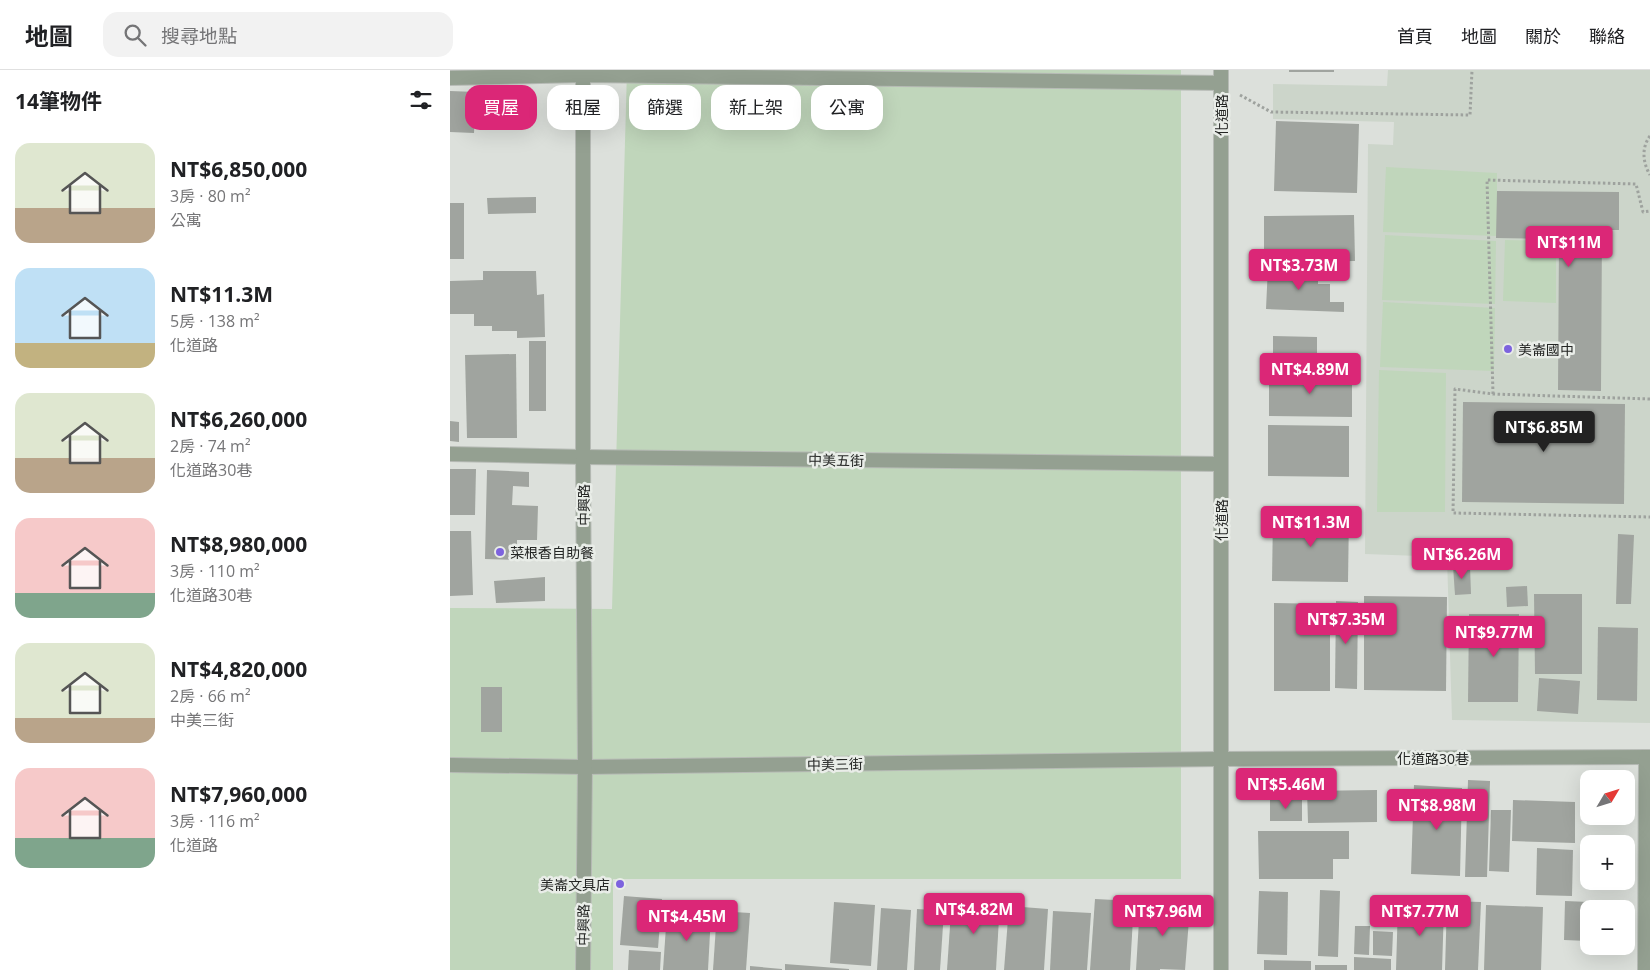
<!DOCTYPE html>
<html lang="zh-TW">
<head>
<meta charset="utf-8">
<style>
	:root { --surface:#fff; --page:#f2f2f2; --text:#202124; --muted:#757577; --line:#e0e0e0; --accent:#db2777 }
	body { margin:0; font-family:"Open Sans","Noto Sans TC",sans-serif; background:var(--page); color:var(--text); height:100vh; display:flex; flex-direction:column; font-size:19px; white-space:nowrap }
	* { box-sizing:border-box; margin:0 }
	p { font-size:16px; color:var(--muted) }
	.icon { flex:none; width:28px; height:28px; fill:none; stroke:currentColor; stroke-width:2; stroke-linecap:round; stroke-linejoin:round }
	.map { position:relative; flex:1; overflow:hidden }
	.details { display:flex; flex-direction:column; background:var(--surface); width:450px }
	.details>* { flex:none }
	.top-card { position:absolute; left:15px; top:15px; width:475px; height:45px; display:flex; gap:10px }
	.needle { width:32px; rotate:52deg }
	.fabs { position:absolute; left:1130px; top:700px; display:grid; gap:10px }
	.fabs a { display:grid; place-items:center; width:55px; height:55px; border-radius:10px; background:var(--surface); box-shadow:0 5px 20px #0002; font-size:25px }
	.price { position:absolute; translate:-50% -42px; padding:0 11px; border-radius:5px; background:var(--accent); color:#fff; font-size:16px; line-height:32px; filter:drop-shadow(0 1px 2px #0008) }
	.price::after { content:''; position:absolute; left:50%; top:30px; width:15px; height:11px; margin-left:-8px; background:inherit; clip-path:polygon(0 0,100% 0,50% 100%) }
	.price.selected { background:#222; color:#fff }
	ul { padding:0; list-style:none }
	li { display:flex; align-items:center; gap:15px; height:125px; padding:0 15px }
	li span { display:grid; place-items:center; flex:none; width:140px; height:100px; border-radius:15px; color:#555 }
	li>.icon { margin-inline-start:auto }
	span .icon { width:60px; height:60px; fill:#fffc; stroke-width:1 }
	li b { font-size:21px }
	h2 { display:flex; justify-content:space-between; align-items:center; height:60px; padding:0 15px; font-size:21px }
	.chip { padding:0 18px; border-radius:15px; background:var(--surface); box-shadow:0 5px 20px #0002; font-size:18px; line-height:45px }
	.chip.selected { background:var(--accent); color:#fff }
	header { display:flex; align-items:center; gap:30px; box-sizing:border-box; height:70px; padding:0 25px; background:var(--surface); border-bottom:1px solid var(--line) }
	header strong { font-size:24px }
	nav { display:flex; gap:28px; margin-inline-start:auto; font-size:18px }
	.search { width:350px; height:45px; background:var(--page); display:flex; align-items:center; gap:12px; box-sizing:border-box; padding:0 18px; border-radius:15px; color:var(--muted); font-size:19px }
	main { display:flex; flex:1; min-height:0 }
	.map>svg:first-child { display:block }
</style>
</head>
<body>
<header>
<strong>地圖</strong>
<div class="search"><svg class="icon" aria-label="search" viewBox="0 0 24 24"><circle cx="10" cy="10" r="6"/><path d="M15 15l6 6"/></svg>搜尋地點</div>
<nav><a>首頁</a><a>地圖</a><a>關於</a><a>聯絡</a></nav>
</header>
<main>
<section class="details">
<h2>14筆物件<svg class="icon" aria-label="filters" viewBox="0 0 24 24"><path d="M4 7h16M4 17h16"/><circle cx="9" cy="7" r="2"/><circle cx="15" cy="17" r="2"/></svg></h2>
<ul>
<li><span style="background:linear-gradient(#dfe7d0 65%,#b9a48a 0)"><svg class="icon" aria-label="home" viewBox="0 0 24 24"><path d="M3 11l9-7 9 7M6 9v11h12V9"/></svg></span><div><b>NT$6,850,000</b><p>3房 · 80 m²</p><p>公寓</p></div></li>
<li><span style="background:linear-gradient(#bfe0f5 75%,#c2b280 0)"><svg class="icon" aria-label="home" viewBox="0 0 24 24"><path d="M3 11l9-7 9 7M6 9v11h12V9"/></svg></span><div><b>NT$11.3M</b><p>5房 · 138 m²</p><p>化道路</p></div></li>
<li><span style="background:linear-gradient(#dfe7d0 65%,#b9a48a 0)"><svg class="icon" aria-label="home" viewBox="0 0 24 24"><path d="M3 11l9-7 9 7M6 9v11h12V9"/></svg></span><div><b>NT$6,260,000</b><p>2房 · 74 m²</p><p>化道路30巷</p></div></li>
<li><span style="background:linear-gradient(#f6c9c9 75%,#7fa58c 0)"><svg class="icon" aria-label="home" viewBox="0 0 24 24"><path d="M3 11l9-7 9 7M6 9v11h12V9"/></svg></span><div><b>NT$8,980,000</b><p>3房 · 110 m²</p><p>化道路30巷</p></div></li>
<li><span style="background:linear-gradient(#dfe7d0 75%,#b9a48a 0)"><svg class="icon" aria-label="home" viewBox="0 0 24 24"><path d="M3 11l9-7 9 7M6 9v11h12V9"/></svg></span><div><b>NT$4,820,000</b><p>2房 · 66 m²</p><p>中美三街</p></div></li>
<li><span style="background:linear-gradient(#f6c9c9 70%,#7fa58c 0)"><svg class="icon" aria-label="home" viewBox="0 0 24 24"><path d="M3 11l9-7 9 7M6 9v11h12V9"/></svg></span><div><b>NT$7,960,000</b><p>3房 · 116 m²</p><p>化道路</p></div></li>
</ul>
</section>
<div class="map">
<svg width="1200" height="900" viewBox="0 0 1200 900">
	<rect width="100%" height="100%" fill="#dce0db"/>
	<path fill="#ccd5ca" d="M938,0H1200V653L1002,650L997,487L915,484L918,74L943,75L944,52L823,49V14L937,16Z"/>
	<g fill="#c0d6bb">
		<path d="M177,0H731V809H163V900H0V538L162,539Z"/>
		<path d="M936,97L1047,103V166L933,162Z"/>
		<path d="M935,165L1046,171L1045,234L932,230Z"/>
		<path d="M1055,170L1106,171V233L1053,231Z"/>
		<path d="M933,232L1045,238L1044,301L930,297Z"/>
		<path d="M929,300L996,303L995,442H927Z"/>
	</g>
	<g fill="#a0a49f">
		<rect x="839" y="0" width="45" height="2"/>
		<path d="M0,21L26,22L24,63L0,62Z"/>
		<path d="M44,31L80,32V50L44,48Z"/>
		<path d="M826,51L909,54L907,123L824,121Z"/>
		<path d="M1047,121L1169,122V160H1152L1151,321L1108,320L1109,169L1046,168Z"/>
		<path d="M86,127V143L38,144L37,128Z"/>
		<rect x="0" y="133" width="14" height="56"/>
		<path d="M904,145L905,191L814,192V146Z"/>
		<path d="M818,196L868,198V214H880V232H894V242L816,239Z"/>
		<path d="M33,201H86L87,225L94,224L95,267L67,268V261H42V256H24V244H0V211L33,210Z"/>
		<path d="M823,266L867,267V291L823,290Z"/>
		<rect x="79" y="271" width="17" height="70"/>
		<path d="M66,284L67,368H17L15,285Z"/>
		<path d="M819,303L902,304V347L819,346Z"/>
		<path d="M1013,332L1175,334L1174,434L1012,432Z"/>
		<path d="M0,351L9,352V372L0,371Z"/>
		<path d="M818,355L899,356V407L818,406Z"/>
		<path d="M0,399H26L25,445H0Z"/>
		<path d="M37,400L79,402V417L63,416L62,435L88,436L87,470H67V490L35,489Z"/>
		<path d="M823,444H899L898,512L822,511Z"/>
		<path d="M0,461H21L23,525L0,526Z"/>
		<path d="M1168,464L1184,465L1181,534H1166Z"/>
		<path d="M1003,496H1020L1021,524L1005,525Z"/>
		<path d="M95,507V531L46,533L44,511Z"/>
		<path d="M1077,516L1078,536L1057,537L1056,517Z"/>
		<path d="M1084,524H1132V604H1085Z"/>
		<path d="M914,526L997,527L996,621L914,620Z"/>
		<path d="M886,531L908,532L907,619L885,618Z"/>
		<path d="M824,533L880,534V621H824Z"/>
		<path d="M1019,544H1069L1068,632H1018Z"/>
		<path d="M1148,557L1188,558L1187,631L1147,630Z"/>
		<path d="M1089,608L1130,611L1128,644L1087,641Z"/>
		<rect x="31" y="617" width="21" height="45"/>
		<path d="M1018,710L1040,711L1037,807H1015Z"/>
		<path d="M964,715L1012,718L1010,806L961,804Z"/>
		<path d="M927,720V752L858,753L857,721Z"/>
		<rect x="820" y="728" width="32" height="23"/>
		<path d="M1063,730L1125,732V773L1062,771Z"/>
		<path d="M1041,740H1061L1059,802L1039,801Z"/>
		<path d="M808,761H899V789H883V809H809Z"/>
		<path d="M1087,778L1123,780L1122,826L1086,825Z"/>
		<path d="M870,820L890,821L888,887L868,886Z"/>
		<path d="M809,821L838,822L837,885L807,884Z"/>
		<path d="M174,826L212,829L208,878L170,875Z"/>
		<path d="M502,827L550,831L546,900H497Z"/>
		<path d="M645,829L684,831L680,900H640Z"/>
		<path d="M997,831L1031,832L1028,900H995Z"/>
		<path d="M1115,831L1139,832L1138,871L1114,870Z"/>
		<path d="M384,832L425,835L421,896L380,893Z"/>
		<path d="M690,834L740,837L735,900L710,899V900H686Z"/>
		<path d="M948,834L994,836L992,900H946Z"/>
		<path d="M1036,835L1093,837L1091,900H1034Z"/>
		<path d="M559,836L598,839L594,900H554Z"/>
		<path d="M431,838L461,840L457,900H427Z"/>
		<path d="M467,839L494,841L490,900H464Z"/>
		<path d="M267,841L300,843L296,900H263Z"/>
		<path d="M603,841L641,843L637,900H600Z"/>
		<path d="M217,842L261,845L258,900H213Z"/>
		<path d="M905,856H920L919,885L904,884Z"/>
		<path d="M923,861L943,862L942,886L923,885Z"/>
		<path d="M179,880L211,882L210,900H178Z"/>
		<path d="M904,887L941,889V900H904Z"/>
		<path d="M814,890L861,891V900H814Z"/>
		<path d="M335,894L399,899V900H335Z"/>
		<rect x="865" y="895" width="32" height="5"/>
		<path d="M300,896L332,899V900H300Z"/>
	</g>
	<g fill="none" stroke-linecap="round" stroke-linejoin="round">
		<defs>
			<g id="minor">
				<path d="M0,8L133,5L771,13"/>
				<path d="M0,384L133,387L771,394"/>
				<path d="M0,695L135,697L770,689L1200,687"/>
				<path d="M133,900L135,697L133,387V0"/>
				<path d="M1195,900L1196,687"/>
			</g>
			<path id="tertiary" d="M771,0V900"/>
		</defs>
		<use href="#minor" stroke="#b7bbb6" stroke-width="16"/>
		<use href="#tertiary" stroke="#b7bbb6" stroke-width="16"/>
		<g stroke="#9ea29e" stroke-width="3" stroke-dasharray="2.5 2.5" stroke-linecap="butt">
			<path d="M790,25L821,42L1020,45L1022,0"/>
			<path d="M1200,66C1191,78 1193,93 1200,105"/>
			<path d="M1043,324L1037,110L1186,114L1193,142L1200,141"/>
			<path d="M1200,329L1043,324L1005,319L1003,443L1200,447"/>
		</g>
		<use href="#minor" stroke="#94a091" stroke-width="14"/>
		<use href="#tertiary" stroke="#94a091" stroke-width="14"/>
	</g>
	<g fill="#7d63de" stroke="#e9ede8" stroke-width="2">
		<circle cx="1058" cy="279" r="5"/>
		<circle cx="50" cy="482" r="5"/>
		<circle cx="170" cy="814" r="5"/>
	</g>
	<g text-anchor="middle" dominant-baseline="central" stroke-width="5" stroke-linejoin="round" paint-order="stroke">
		<g font-size="14" fill="#242624" stroke="#e9ede8">
			<text transform="translate(771 45) rotate(-90)">化道路</text>
			<text transform="translate(386 390) rotate(1)">中美五街</text>
			<text transform="translate(133 435) rotate(-90)">中興路</text>
			<text transform="translate(771 450) rotate(-90)">化道路</text>
			<text x="983" y="688">化道路30巷</text>
			<text transform="translate(385 694) rotate(-1)">中美三街</text>
			<text transform="translate(133 855) rotate(-89)">中興路</text>
		</g>
		<g font-size="14" fill="#242624" stroke="#e9ede8" text-anchor="start">
			<text x="1068" y="279">美崙國中</text>
			<text x="60" y="482">菜根香自助餐</text>
			<text x="160" y="814" text-anchor="end">美崙文具店</text>
		</g>
	</g>
</svg>
<div class="fabs">
<a><svg class="needle" viewBox="-14 -14 28 28"><path d="M0-13l5 13h-10z" fill="#e53935"/><path d="M0 13l5-13h-10z" fill="#757577"/></svg></a>
<a>+</a>
<a>−</a>
</div>
<b class="price" style="left:1119px;top:198px">NT$11M</b>
<b class="price" style="left:849px;top:221px">NT$3.73M</b>
<b class="price" style="left:860px;top:325px">NT$4.89M</b>
<b class="price selected" style="left:1094px;top:383px">NT$6.85M</b>
<b class="price" style="left:861px;top:478px">NT$11.3M</b>
<b class="price" style="left:1012px;top:510px">NT$6.26M</b>
<b class="price" style="left:896px;top:575px">NT$7.35M</b>
<b class="price" style="left:1044px;top:588px">NT$9.77M</b>
<b class="price" style="left:836px;top:740px">NT$5.46M</b>
<b class="price" style="left:987px;top:761px">NT$8.98M</b>
<b class="price" style="left:524px;top:865px">NT$4.82M</b>
<b class="price" style="left:713px;top:867px">NT$7.96M</b>
<b class="price" style="left:970px;top:867px">NT$7.77M</b>
<b class="price" style="left:237px;top:872px">NT$4.45M</b>
<div class="top-card">
<a class="chip selected">買屋</a>
<a class="chip">租屋</a>
<a class="chip">篩選</a>
<a class="chip">新上架</a>
<a class="chip">公寓</a>
</div>
</div>
</main>
</body>
</html>
